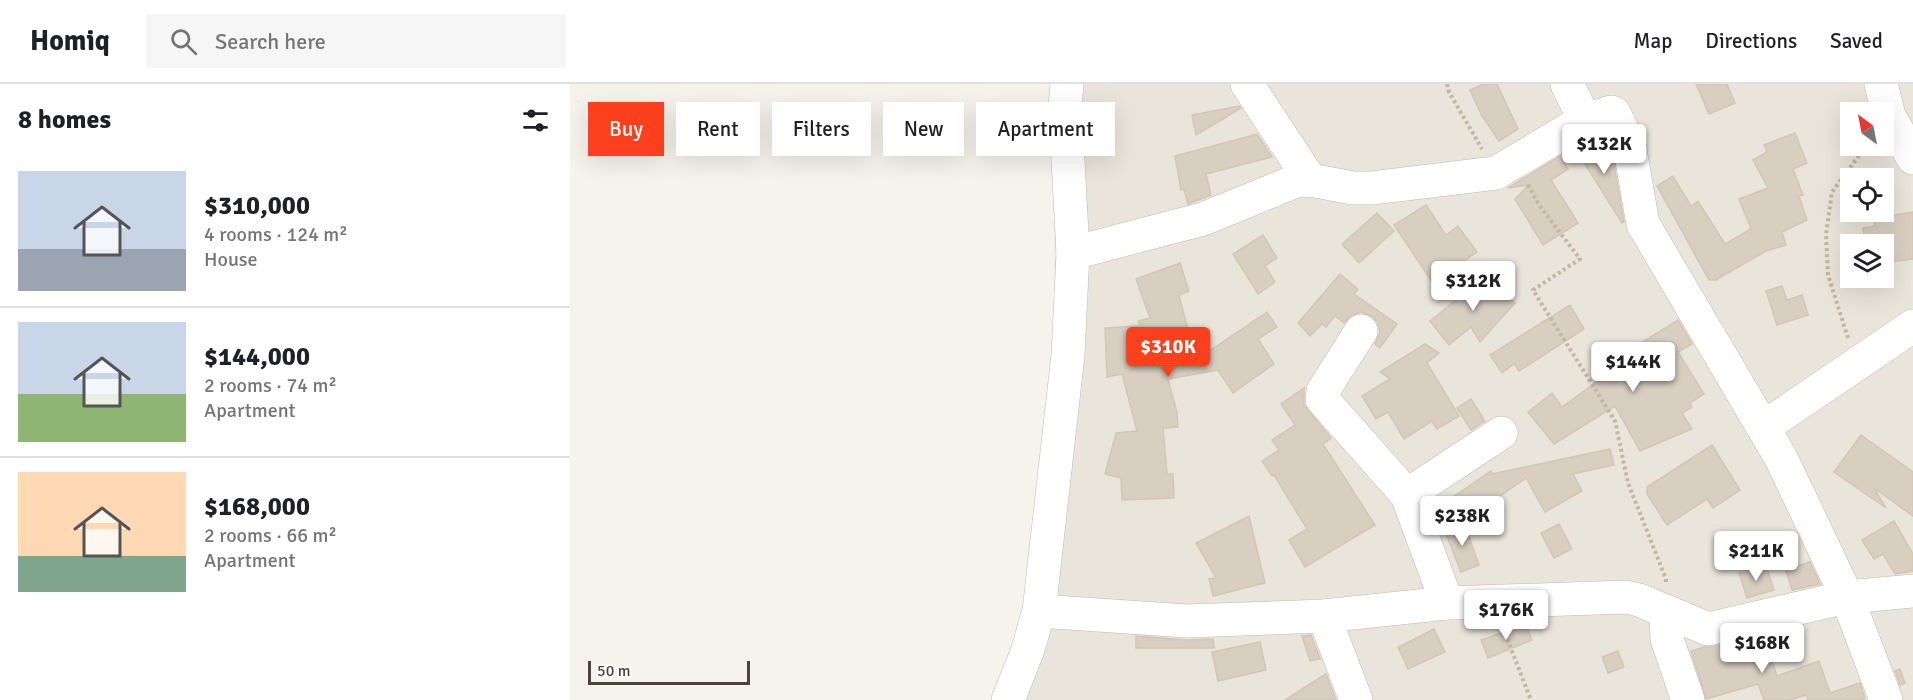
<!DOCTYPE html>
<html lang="en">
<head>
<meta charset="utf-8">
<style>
	:root { --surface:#fff; --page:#f6f6f6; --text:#202124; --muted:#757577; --line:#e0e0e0; --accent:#fc3f1d }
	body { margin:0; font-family:Signika,sans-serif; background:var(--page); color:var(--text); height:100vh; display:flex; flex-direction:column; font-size:22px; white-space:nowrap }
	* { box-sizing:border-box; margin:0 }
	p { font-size:20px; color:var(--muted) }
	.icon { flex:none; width:33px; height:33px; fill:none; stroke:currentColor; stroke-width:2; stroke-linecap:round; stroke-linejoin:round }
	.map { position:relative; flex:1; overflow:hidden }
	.details { display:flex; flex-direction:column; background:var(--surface); width:570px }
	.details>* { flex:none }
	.top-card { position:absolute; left:18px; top:18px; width:570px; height:54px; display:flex; gap:12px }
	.needle { width:39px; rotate:328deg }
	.tools { position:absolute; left:1270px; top:18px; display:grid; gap:12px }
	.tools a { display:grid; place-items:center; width:54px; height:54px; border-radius:0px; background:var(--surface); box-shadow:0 6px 24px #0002; font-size:30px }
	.scale { position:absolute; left:18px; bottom:15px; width:162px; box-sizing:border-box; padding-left:6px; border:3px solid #4b4439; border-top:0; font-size:16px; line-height:21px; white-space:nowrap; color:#4b4439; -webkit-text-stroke:4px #fff; paint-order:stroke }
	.price { position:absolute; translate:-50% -51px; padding:0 14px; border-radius:6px; background:#fff; color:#222; font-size:20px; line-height:39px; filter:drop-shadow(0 2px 3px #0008) }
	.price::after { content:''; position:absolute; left:50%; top:36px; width:18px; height:14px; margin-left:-9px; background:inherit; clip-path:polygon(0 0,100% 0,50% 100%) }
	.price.active { background:var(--accent); color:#fff }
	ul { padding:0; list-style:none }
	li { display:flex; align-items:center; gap:18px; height:150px; padding:0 18px }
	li+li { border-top:2px solid var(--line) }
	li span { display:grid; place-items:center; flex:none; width:168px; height:120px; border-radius:0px; color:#555 }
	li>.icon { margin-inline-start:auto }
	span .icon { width:72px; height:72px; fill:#fffc; stroke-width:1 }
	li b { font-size:26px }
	h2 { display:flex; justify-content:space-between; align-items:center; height:72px; padding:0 18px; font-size:26px }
	.pill { padding:0 21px; border-radius:0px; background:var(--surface); box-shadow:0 6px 24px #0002; font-size:21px; line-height:54px }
	.pill.active { background:var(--accent); color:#fff }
	header { display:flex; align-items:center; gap:36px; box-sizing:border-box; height:84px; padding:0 30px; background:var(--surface); border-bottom:2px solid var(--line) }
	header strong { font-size:28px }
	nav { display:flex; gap:33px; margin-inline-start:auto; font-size:21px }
	.search { width:420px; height:54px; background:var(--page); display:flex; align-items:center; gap:15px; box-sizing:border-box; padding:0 21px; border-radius:0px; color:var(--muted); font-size:22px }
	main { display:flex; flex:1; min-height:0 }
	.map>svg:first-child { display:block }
</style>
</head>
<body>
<header>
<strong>Homiq</strong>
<div class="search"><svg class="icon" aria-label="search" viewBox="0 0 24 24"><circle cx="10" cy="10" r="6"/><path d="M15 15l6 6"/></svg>Search here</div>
<nav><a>Map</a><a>Directions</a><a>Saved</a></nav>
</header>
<main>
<section class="details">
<h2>8 homes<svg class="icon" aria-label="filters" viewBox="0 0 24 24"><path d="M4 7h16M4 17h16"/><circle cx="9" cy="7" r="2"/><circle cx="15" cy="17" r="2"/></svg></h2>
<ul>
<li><span style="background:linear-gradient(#c9d6e8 65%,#9aa5b1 0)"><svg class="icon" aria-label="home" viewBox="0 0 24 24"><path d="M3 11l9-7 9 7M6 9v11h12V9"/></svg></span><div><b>$310,000</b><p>4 rooms · 124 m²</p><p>House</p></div></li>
<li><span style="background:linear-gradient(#c9d6e8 60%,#8fb573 0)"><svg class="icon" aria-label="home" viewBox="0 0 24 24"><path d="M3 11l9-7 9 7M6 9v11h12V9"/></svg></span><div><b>$144,000</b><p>2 rooms · 74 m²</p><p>Apartment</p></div></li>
<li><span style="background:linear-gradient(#ffd9b3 70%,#7fa58c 0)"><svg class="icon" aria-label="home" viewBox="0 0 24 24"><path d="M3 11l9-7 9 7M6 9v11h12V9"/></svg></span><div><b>$168,000</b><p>2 rooms · 66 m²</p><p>Apartment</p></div></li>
</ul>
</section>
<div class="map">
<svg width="1343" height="616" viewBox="0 0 1343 616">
	<rect width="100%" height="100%" fill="#f6f3ec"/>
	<path fill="#eae5da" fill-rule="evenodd" d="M484,0H1343V616H425L456,530L485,259ZM1281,28H1314V62H1281ZM1281,94H1314V128H1281ZM1281,160H1314V194H1281Z"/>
	<g fill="#d8cfc1" stroke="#d3c7b4" stroke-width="1.5">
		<path d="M913,0H927L948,45L929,57L912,32L900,6Z"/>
		<path d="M1126,0H1157L1165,19L1139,30Z"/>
		<path d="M669,22L671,24L626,51L622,31Z"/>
		<path d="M1225,49L1237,79L1223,85L1233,111L1229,112L1237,136L1212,148L1216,161L1196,167L1146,196H1139L1087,102L1103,92L1121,122L1128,117L1155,160L1181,145L1169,115L1198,104L1183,76L1197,68L1194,61Z"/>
		<path d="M687,50L702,73L636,90L641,111L618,120L614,105L611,106L605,72Z"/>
		<path d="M1032,58L1043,75L1054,138L1052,139L1010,72Z"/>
		<path d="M990,72L998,85L981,96L1008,139L973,161L945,115L959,101L938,104Z"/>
		<path d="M856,121L876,151L888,142L907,168L862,198L824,141Z"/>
		<path d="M1343,128V175L1314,179V160H1295L1293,144L1305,142L1303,134Z"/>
		<path d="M807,129L824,147L789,179L772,160Z"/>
		<path d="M693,151L707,174L695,182L705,198L688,210L663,170Z"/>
		<path d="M610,179L619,207L609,211L626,276L697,228L707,243L688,255L704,280L663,309L648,286L598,295L607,328L608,343L593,344L597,390H603L604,414L552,416L551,394L535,390L546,349L567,347L552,290L537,293L535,244L570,242L568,237L580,234L566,195Z"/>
		<path d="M770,190L788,205L784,210L827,240L810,264L805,260L810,248L808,239L801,232L792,228L782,231L774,239L765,232L756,243L752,240L740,252L728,239Z"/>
		<path d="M915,192L945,219L910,258L901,243L879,261L860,237Z"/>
		<path d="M1212,202L1217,216L1232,211L1238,231L1207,241L1196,207Z"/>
		<path d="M1000,221L1014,245L949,287L944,280L932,289L920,271Z"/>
		<path d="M1108,236L1122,260L1108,268L1134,310L1120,319L1122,323L1112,329L1122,345L1070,367L1045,322L984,360L958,328L982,309L992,323L1029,296L1024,288Z"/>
		<path d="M855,260L869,269L857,279L889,332L867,345L862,337L834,355L818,328L806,335L792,312L820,295L810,288Z"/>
		<path d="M734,304V321L761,354L753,360L805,441L735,483L719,456L737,445L704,391L702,392L692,377L709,366L702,356L725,341L711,320Z"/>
		<path d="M901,315L915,337L901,346L887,324Z"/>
		<path d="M1291,351L1343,388V432L1304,404L1316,424L1264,388Z"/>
		<path d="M1142,361L1170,406L1143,424L1137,415L1097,441L1077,410V403Z"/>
		<path d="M1040,365L1044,381L1003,390L1012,407L975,428L956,394L895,436L880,415L921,387L922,390Z"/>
		<path d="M679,432L695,499L643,512L639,495L646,494L626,459Z"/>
		<path d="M1324,437L1343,470V487L1325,490L1313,470L1304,475L1292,456Z"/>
		<path d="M894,439L909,481L891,488L876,450L878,449L877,445Z"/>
		<path d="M989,440L1002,465L984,474L971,449Z"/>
		<path d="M1240,478L1250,500L1222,506L1216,486Z"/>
		<path d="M1196,481L1204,506L1177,514L1169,489Z"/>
		<path d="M956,540L962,556L918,574L911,556Z"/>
		<path d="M864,545L875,568L838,585L828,563Z"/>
		<path d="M741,551L750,575L740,577L732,552Z"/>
		<path d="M1194,551L1207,592L1249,577L1260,609L1290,599L1295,614L1291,616H1238L1236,611L1221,616H1194L1188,600L1136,615L1121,567L1134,563H1142Z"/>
		<path d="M566,552L616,556L643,555L644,564H566Z"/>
		<path d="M690,558L696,586L648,597L642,568Z"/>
		<path d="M1048,567L1054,583L1038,589L1032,573Z"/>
		<path d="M1330,585L1335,599L1330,601L1325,587Z"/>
		<path d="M756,590L766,616H715L751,593Z"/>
	</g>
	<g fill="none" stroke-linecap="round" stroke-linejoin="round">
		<defs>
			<g id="minor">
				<path d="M677,0L740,96"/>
				<path d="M997,0L1015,36"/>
				<path d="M1311,0L1319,32L1343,74"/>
				<path d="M503,169L633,135L726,97L740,96L783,104H802L926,89L1015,36L1041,28L1044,29L1059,60L1073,140L1211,374L1277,513L1316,616"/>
				<path d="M791,247L753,307L752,315L837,411L877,519"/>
				<path d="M1194,343L1343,242"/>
				<path d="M837,411L931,349"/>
				<path d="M469,527L617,537L754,532L877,519L1056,513L1069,516L1138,545L1277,513L1343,507"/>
				<path d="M1096,528L1097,555L1118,616"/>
				<path d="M754,532L786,616"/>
				<path d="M438,616L457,568L469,527L498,271L503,169L495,21L497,0"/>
			</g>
		</defs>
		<use href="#minor" stroke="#c2bbae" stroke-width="34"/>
		<g stroke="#c4b79f" stroke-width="4" stroke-dasharray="3 3" stroke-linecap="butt">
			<path d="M877,0L879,8L912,65"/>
			<path d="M958,101L969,121L1010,175L963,206L1045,337L1058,399L1096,495V500"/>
			<path d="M1278,254L1258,191L1256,151L1262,108L1296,62"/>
			<path d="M933,544L961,616"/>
		</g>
		<use href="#minor" stroke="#fff" stroke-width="33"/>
	</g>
</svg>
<div class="tools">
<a><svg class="needle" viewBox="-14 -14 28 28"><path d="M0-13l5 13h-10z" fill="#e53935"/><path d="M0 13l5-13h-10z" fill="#757577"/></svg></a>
<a><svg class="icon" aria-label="locate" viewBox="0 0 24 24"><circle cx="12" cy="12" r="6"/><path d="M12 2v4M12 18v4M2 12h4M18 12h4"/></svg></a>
<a><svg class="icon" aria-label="layers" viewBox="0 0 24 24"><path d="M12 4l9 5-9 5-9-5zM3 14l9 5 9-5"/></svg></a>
</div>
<div class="scale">50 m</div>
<b class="price" style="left:1034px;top:91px">$132K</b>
<b class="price" style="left:903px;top:228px">$312K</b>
<b class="price active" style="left:598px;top:294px">$310K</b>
<b class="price" style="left:1063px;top:309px">$144K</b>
<b class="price" style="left:892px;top:463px">$238K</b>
<b class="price" style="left:1186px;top:498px">$211K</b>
<b class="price" style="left:936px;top:557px">$176K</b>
<b class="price" style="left:1192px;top:590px">$168K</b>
<div class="top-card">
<a class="pill active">Buy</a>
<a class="pill">Rent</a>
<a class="pill">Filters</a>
<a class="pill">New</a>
<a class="pill">Apartment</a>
</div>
</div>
</main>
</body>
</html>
